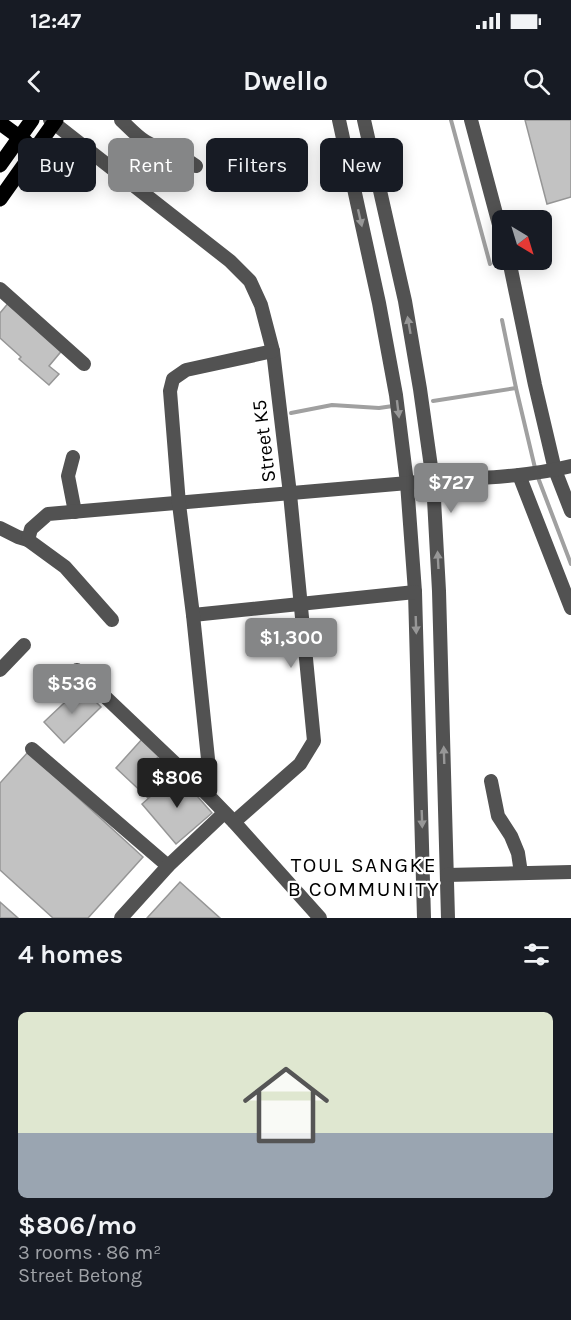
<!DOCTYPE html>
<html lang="en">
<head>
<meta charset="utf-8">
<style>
	:root { --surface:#171b24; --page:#242831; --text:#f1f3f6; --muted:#9ea1a6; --line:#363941; --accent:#858687 }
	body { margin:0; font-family:Karla,sans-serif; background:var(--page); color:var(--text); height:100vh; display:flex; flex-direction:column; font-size:22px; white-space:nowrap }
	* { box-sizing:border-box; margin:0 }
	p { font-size:20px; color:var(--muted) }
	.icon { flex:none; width:33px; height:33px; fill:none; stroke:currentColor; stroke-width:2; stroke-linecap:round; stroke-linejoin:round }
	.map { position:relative; height:798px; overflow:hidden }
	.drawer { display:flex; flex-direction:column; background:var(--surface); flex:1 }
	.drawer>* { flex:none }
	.banner { position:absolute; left:18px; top:18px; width:536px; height:54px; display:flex; gap:12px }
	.needle { width:39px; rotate:142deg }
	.buttons { position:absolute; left:492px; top:90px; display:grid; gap:12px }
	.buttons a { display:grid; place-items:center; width:60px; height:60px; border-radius:9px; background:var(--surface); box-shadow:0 3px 15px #0003; font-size:30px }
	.price { position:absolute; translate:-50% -51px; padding:0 14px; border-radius:6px; background:var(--accent); color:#fff; font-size:20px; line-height:39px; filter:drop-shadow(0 2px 3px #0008) }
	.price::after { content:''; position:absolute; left:50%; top:36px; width:18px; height:14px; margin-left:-9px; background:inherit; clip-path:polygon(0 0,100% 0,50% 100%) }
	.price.on { background:#222; color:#fff }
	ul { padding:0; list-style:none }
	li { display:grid; align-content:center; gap:12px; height:318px; padding:0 18px }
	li+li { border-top:2px solid var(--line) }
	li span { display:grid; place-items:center; height:186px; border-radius:9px; color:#555 }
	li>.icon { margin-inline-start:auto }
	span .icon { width:108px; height:108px; fill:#fffc; stroke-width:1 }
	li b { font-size:26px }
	h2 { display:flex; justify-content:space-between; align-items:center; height:72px; padding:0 18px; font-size:26px }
	.chip { padding:0 21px; border-radius:9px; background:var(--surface); box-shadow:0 3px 15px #0003; font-size:21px; line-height:54px }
	.chip.on { background:var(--accent); color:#fff }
	.status { display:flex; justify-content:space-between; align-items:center; height:42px; padding:0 30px; background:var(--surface); direction:ltr }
	.status svg { height:16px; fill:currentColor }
	header { display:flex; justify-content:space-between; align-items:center; height:78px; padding:0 18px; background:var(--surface); font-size:27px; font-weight:700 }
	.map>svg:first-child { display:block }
</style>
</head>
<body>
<div class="status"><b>12:47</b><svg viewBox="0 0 49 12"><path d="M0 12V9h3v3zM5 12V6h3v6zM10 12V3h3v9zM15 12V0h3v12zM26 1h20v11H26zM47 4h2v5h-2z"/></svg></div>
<header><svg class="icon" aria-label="back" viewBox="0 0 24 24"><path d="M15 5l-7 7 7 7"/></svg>Dwello<svg class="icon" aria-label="search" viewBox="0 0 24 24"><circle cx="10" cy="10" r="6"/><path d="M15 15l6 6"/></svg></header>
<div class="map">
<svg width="571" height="798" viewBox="0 0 571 798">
	<rect width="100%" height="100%" fill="#fff"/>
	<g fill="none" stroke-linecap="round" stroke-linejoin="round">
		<g stroke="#a0a0a0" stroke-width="4">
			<path d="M451,0L490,144"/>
			<path d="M502,200L516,268L535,348"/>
			<path d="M433,281L516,268"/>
			<path d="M291,293L332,285L379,288L393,286"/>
			<path d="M537,355L571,444"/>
		</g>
	</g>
	<g fill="#c2c2c2" stroke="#969696" stroke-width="1.5">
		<path d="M525,0H571V77L547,84Z"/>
		<path d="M10,181L64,228L49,246L59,254L49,265L19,239L21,237L0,218V193Z"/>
		<path d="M81,567L101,587L64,623L44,602Z"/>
		<path d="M143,618L161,635L157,638L172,652L148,678L116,648Z"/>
		<path d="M28,632L143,737L88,798H53L0,750V663Z"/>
		<path d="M177,653L212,693L176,724L142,684Z"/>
		<path d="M180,762L220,798H147Z"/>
		<path d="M0,782L18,798H0Z"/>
	</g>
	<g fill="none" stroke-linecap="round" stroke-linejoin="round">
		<g stroke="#525252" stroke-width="14">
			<path d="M50,0L230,141L250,161L261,185L273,231L290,374L314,621L300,644L234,702"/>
			<path d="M121,0C135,13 147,29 168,27L196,46"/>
			<path d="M339,0L379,183L396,275L407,363L415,472L424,798"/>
			<path d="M364,0L405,181L420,269L433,361L439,471L448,798"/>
			<path d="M471,0L502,116"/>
			<path d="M509,140L535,265L555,350L571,391"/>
			<path d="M0,169L84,244"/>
			<path d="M73,337L68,356L75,392"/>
			<path d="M519,355L571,488"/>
			<path d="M0,408L18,417L28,420"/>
			<path d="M193,495L415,472"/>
			<path d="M112,500L65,447L28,420L31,409L48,394C168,384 288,374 408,363C462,358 518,359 571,346"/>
			<path d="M0,550L24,525"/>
			<path d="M77,550L201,668L234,702L320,798"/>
			<path d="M32,629L168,746"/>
			<path d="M491,661L498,696L511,716L518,733L521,753"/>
			<path d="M201,668L210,658L193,495L179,384L170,271L173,259L186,250L273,231"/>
			<path d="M447,755L571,752"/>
			<path d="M121,798L168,746L224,693"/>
		</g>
		<g stroke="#000" stroke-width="15">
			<path d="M0,3L26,22"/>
			<path d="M0,45L32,0"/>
			<path d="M0,79L56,0"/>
		</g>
	</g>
	<defs><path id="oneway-solid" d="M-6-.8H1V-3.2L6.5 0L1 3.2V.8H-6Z" transform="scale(1.5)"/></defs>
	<g fill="#979797">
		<use href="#oneway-solid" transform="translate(360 98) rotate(77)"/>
		<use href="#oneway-solid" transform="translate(409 205) rotate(-100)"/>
		<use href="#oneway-solid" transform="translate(398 289) rotate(83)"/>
		<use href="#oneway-solid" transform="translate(438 440) rotate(-93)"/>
		<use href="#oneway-solid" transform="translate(416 505) rotate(88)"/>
		<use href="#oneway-solid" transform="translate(444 635) rotate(-92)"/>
		<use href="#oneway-solid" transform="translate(422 699) rotate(88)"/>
	</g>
	<g text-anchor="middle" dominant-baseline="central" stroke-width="4.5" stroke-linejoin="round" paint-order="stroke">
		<g font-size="20" fill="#000" stroke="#fff">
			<text transform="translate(264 321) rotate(-97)">Street K5</text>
		</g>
		<g font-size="21" letter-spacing="1.5" fill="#000" stroke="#fff">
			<text x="364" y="745">TOUL SANGKE<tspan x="364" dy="24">B COMMUNITY</tspan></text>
		</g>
	</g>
</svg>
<div class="buttons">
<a><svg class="needle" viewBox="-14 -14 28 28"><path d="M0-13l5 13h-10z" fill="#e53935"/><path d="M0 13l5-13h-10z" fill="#9ea1a6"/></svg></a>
</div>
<b class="price" style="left:451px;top:394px">$727</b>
<b class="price" style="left:291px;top:549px">$1,300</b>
<b class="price" style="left:72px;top:595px">$536</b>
<b class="price on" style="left:177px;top:689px">$806</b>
<div class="banner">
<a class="chip">Buy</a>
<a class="chip on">Rent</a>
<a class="chip">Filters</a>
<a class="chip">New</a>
</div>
</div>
<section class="drawer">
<h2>4 homes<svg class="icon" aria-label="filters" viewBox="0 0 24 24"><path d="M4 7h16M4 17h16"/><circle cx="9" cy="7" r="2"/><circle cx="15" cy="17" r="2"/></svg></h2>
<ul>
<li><span style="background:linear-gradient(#dfe7d0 65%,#9aa5b1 0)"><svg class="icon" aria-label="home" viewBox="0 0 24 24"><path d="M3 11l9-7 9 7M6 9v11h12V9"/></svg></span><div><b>$806/mo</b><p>3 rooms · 86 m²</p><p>Street Betong</p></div></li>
</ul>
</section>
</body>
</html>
